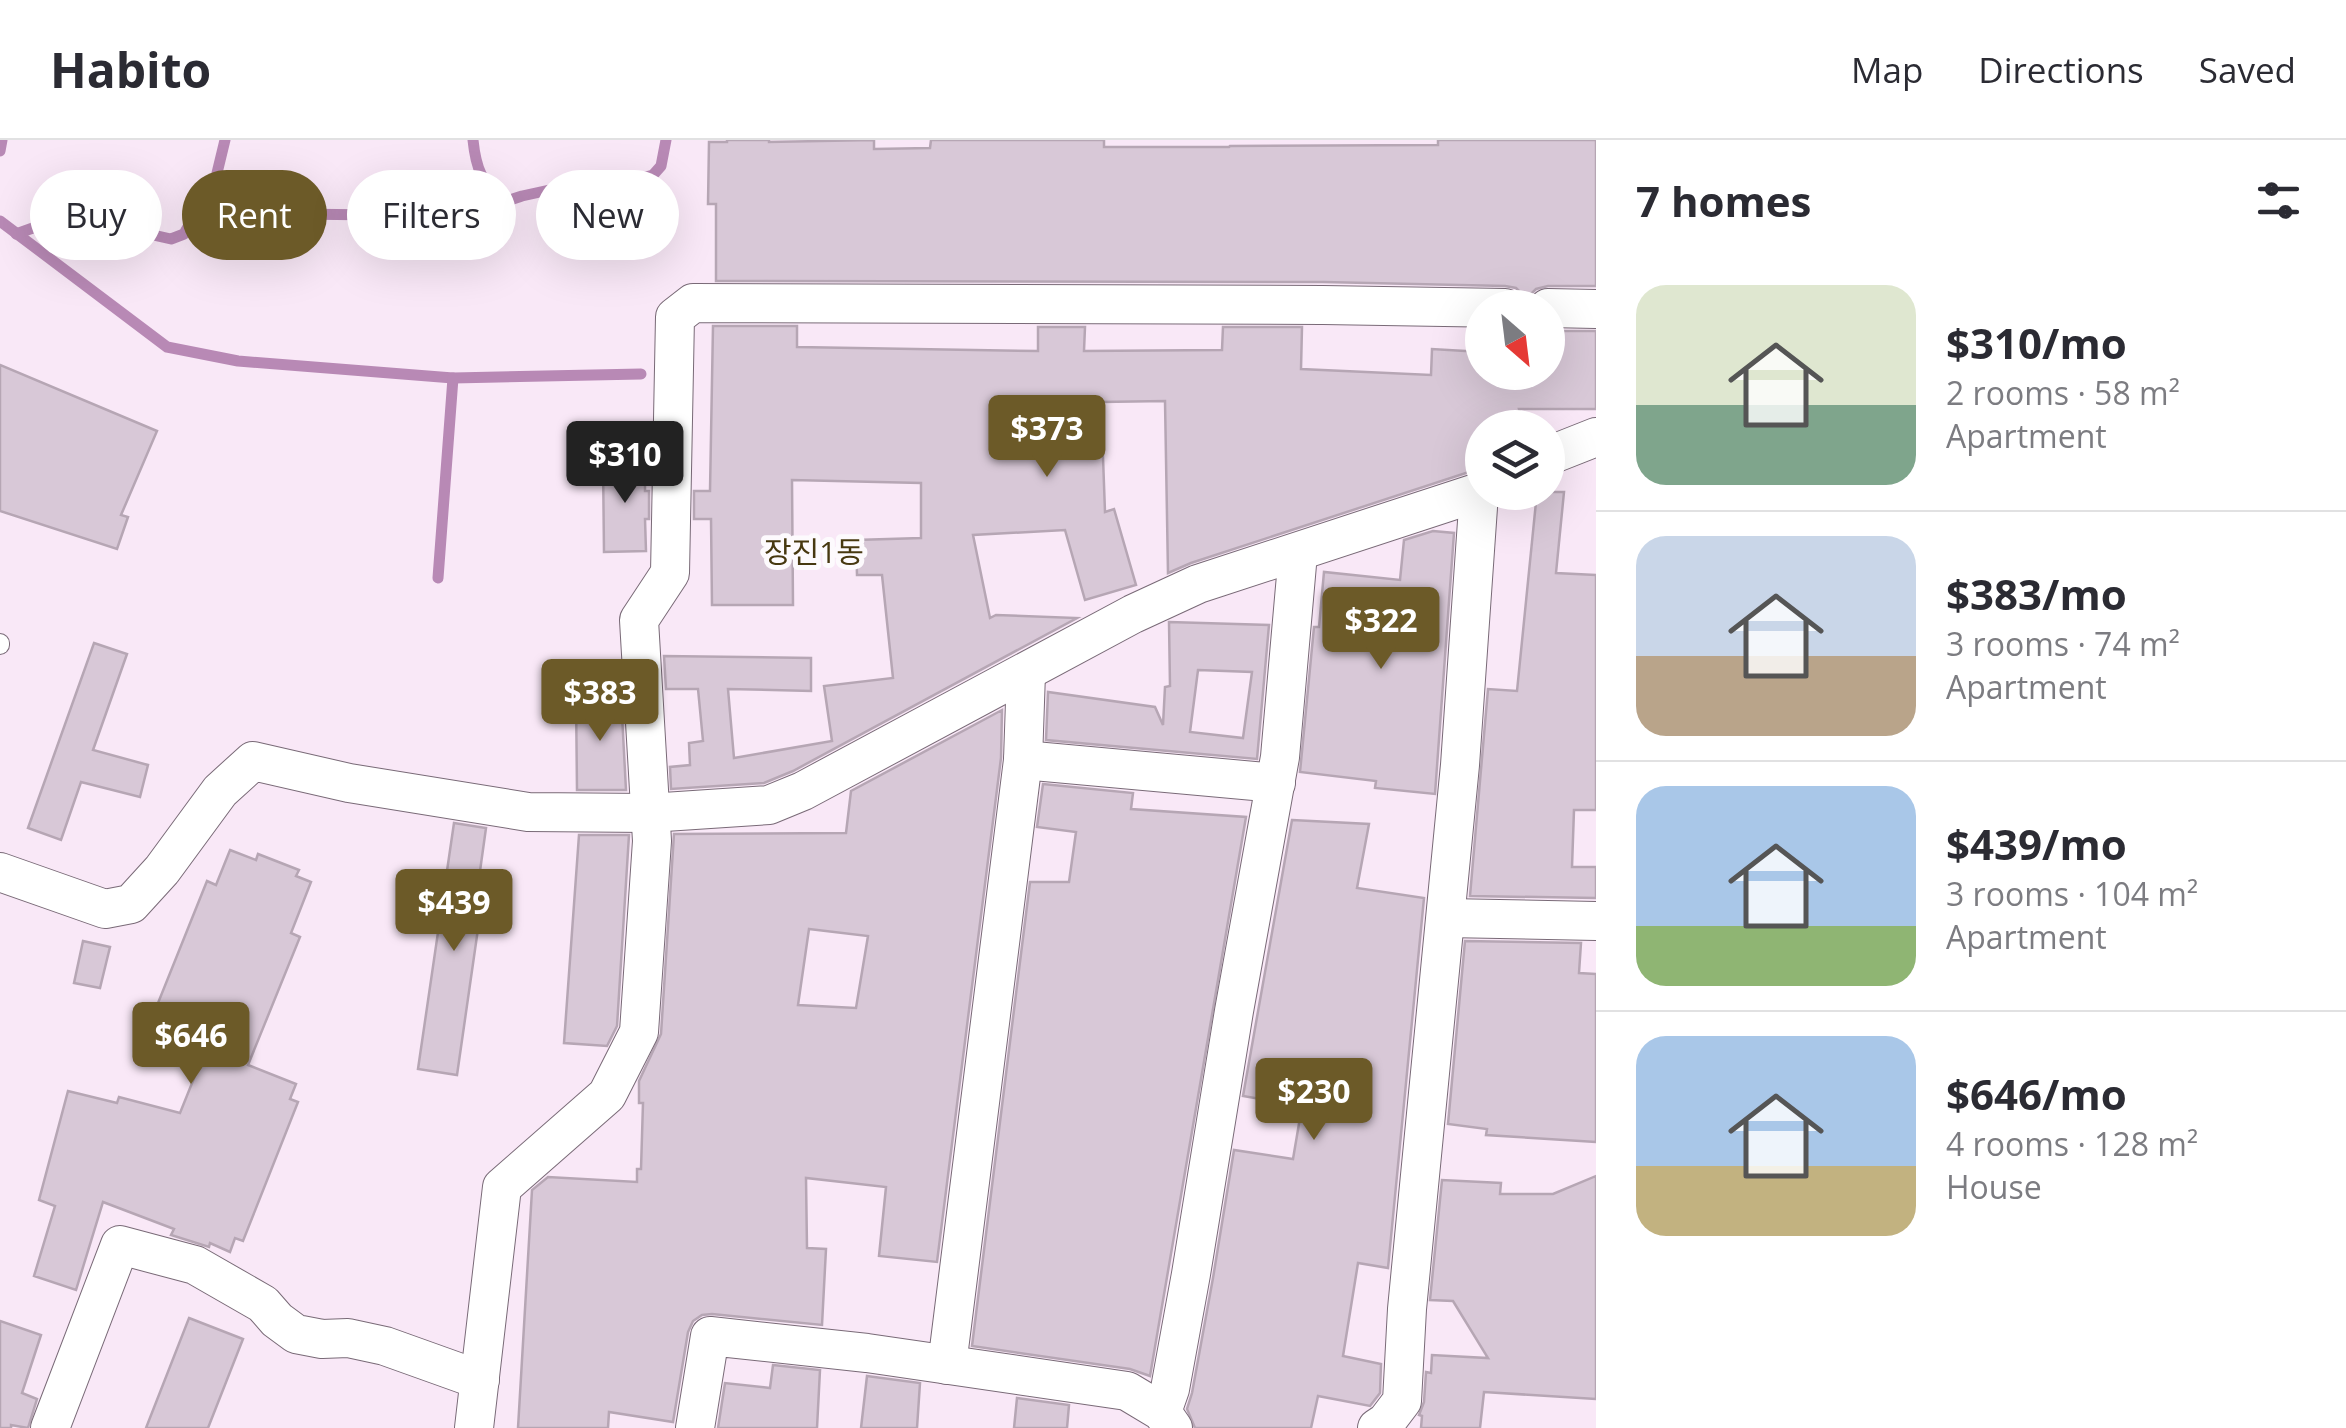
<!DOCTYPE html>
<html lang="en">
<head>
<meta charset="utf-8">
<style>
	:root { --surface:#fff; --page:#f2f2f3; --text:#2b2b33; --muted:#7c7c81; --line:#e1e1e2; --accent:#6c5a28 }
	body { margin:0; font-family:"Open Sans","Noto Sans KR",sans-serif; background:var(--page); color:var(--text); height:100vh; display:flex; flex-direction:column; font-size:38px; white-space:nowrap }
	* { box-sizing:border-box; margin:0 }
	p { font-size:32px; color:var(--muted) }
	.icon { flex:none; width:55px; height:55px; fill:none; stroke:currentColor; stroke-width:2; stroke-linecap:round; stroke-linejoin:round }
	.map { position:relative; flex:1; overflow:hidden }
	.side { display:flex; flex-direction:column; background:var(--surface); width:750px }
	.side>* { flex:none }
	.guide { position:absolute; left:30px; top:30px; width:950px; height:90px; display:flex; gap:20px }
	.needle { width:65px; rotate:152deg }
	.buttons { position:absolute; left:1465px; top:150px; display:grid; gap:20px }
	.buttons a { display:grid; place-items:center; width:100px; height:100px; border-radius:50%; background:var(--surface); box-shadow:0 10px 40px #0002; font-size:50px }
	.price { position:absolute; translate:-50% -85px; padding:0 22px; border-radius:10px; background:var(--accent); color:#fff; font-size:32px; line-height:65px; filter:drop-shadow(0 2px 5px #0008) }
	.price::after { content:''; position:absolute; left:50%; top:60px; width:30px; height:22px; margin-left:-15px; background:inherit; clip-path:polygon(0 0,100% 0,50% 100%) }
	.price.on { background:#222; color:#fff }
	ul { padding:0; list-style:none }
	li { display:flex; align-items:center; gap:30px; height:250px; padding:0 40px }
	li+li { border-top:2px solid var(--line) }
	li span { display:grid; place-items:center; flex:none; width:280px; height:200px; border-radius:30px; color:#555 }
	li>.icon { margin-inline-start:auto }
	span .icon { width:120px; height:120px; fill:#fffc; stroke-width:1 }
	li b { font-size:42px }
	h2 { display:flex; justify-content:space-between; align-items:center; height:120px; padding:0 40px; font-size:42px }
	.chip { padding:0 35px; border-radius:45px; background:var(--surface); box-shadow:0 10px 40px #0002; font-size:35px; line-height:90px }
	.chip.on { background:var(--accent); color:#fff }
	header { display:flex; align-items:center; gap:60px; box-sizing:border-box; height:140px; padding:0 50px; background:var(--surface); border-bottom:2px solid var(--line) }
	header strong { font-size:48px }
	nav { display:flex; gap:55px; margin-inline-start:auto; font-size:35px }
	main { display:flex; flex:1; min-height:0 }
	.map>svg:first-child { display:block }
</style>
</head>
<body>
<header>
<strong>Habito</strong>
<nav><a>Map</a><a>Directions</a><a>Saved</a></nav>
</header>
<main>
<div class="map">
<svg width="1596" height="1288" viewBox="0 0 1596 1288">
	<rect width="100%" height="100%" fill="#f9e8f7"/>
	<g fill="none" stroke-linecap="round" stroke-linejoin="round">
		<g stroke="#b889b5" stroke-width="11">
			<path d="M473,0C476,30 482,41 503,63"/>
			<path d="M0,11L2,0"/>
			<path d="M219,73L217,33L225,0"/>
			<path d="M0,81L167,207L238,221L453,238L641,234"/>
			<path d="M16,94L44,84L113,86L171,99L184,94L194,76L219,73L461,76L522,56L554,49L625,43L653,35L661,26L666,0"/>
			<path d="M438,438L453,238"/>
		</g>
	</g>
	<g fill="#d8c8d7" stroke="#b6a6b4" stroke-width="2.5" fill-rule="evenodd">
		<path d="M727,0H769V2L874,0V9L930,8L931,0H1104V7H1229L1230,6L1438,5V0H1596V146H1548L1536,149L1528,157H1525L1516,148L1505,146L1323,142L716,141V64H708L709,2H727Z"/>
		<path d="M713,186H797V207L1038,211V187H1085L1084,211L1222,210L1223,187H1302L1301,229L1431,235L1432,209L1482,212V232H1548V210H1552V191H1596V269H1519L1524,288H1482V329L1475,330L1191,423L1168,433L1165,261L1101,262L1105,372L1114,369L1136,445L1085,460L1065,390L973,395L990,478L996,475L1077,478L793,631L764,643L671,649L670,627L690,625L689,603L703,601L698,549H666L664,516L811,518V551L728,549L734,618L832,601L824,546L893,538L882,435H857L856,400L921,398V343L792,340L793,465H712L711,379H694V351H710Z"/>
		<path d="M0,225L157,291L121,375L128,377L117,409L0,371Z"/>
		<path d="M603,321H645V351H649V379H645L646,411L604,412Z"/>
		<path d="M1537,352H1564L1556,433L1596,435V670H1574L1572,727H1596V758L1470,756L1488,549L1517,551Z"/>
		<path d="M1433,391L1454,393L1435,654L1375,648L1376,641L1300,632L1314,487H1319L1324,432L1400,440L1404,400Z"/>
		<path d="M1169,482L1269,485L1257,619L1046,600L1048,552L1155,567L1163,585L1165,547L1170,546ZM1198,530L1252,532L1243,598L1190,592Z"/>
		<path d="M94,503L127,514L93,610L148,625L140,657L81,642L61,700L28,688Z"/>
		<path d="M621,556L626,650H577L576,557Z"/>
		<path d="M1002,570L1001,618L937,1122L879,1116L886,1047L806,1038L807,1108L826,1109L822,1185L712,1174L702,1175L693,1181L688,1192L673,1282L609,1272L608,1288H518L532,1050L548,1037L637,1042V1029H641L643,963H639V941L661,894L674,694L846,693L851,651ZM809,789L868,796L856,868L798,865Z"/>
		<path d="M1043,644L1133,653L1131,669L1246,677L1150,1236L1130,1229L972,1206L1030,742H1069L1076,692L1037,687Z"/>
		<path d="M1292,680L1369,684L1357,748L1424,758L1388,1128L1358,1123L1343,1216L1381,1224L1380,1253L1370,1266L1318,1256L1311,1288H1195L1187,1269L1192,1253L1213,1138L1234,1010L1293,1019L1302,966L1243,956Z"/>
		<path d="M454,683L486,688L474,774L480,775L457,935L418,929Z"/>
		<path d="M579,695H629L617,886L607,906L564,903Z"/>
		<path d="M230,710L256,720L258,714L299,730L296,736L311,742L291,793L300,797L248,925L296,944L290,959L298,962L243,1101L235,1098L230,1112L210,1103L209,1107L171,1095L174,1089L103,1062L76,1150L34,1136L55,1066L39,1060L68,951L117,963L119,957L180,973L209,901L161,882L167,867L158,863L207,741L216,745Z"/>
		<path d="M83,801L110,807L100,848L74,843Z"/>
		<path d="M1465,801L1581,803L1579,833L1596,834V1002L1486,995L1487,989L1448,984Z"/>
		<path d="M1596,1036V1259L1484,1252L1480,1288H1421L1422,1276L1419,1275L1424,1262L1426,1232L1431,1233L1432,1215L1488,1218L1453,1161L1430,1160L1442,1040L1501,1043L1500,1054H1553Z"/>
		<path d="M189,1178L243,1199L208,1288H146Z"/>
		<path d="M0,1181L41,1195L22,1253L37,1259L28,1288L11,1285V1288H0Z"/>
		<path d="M773,1225L820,1230L817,1288H718L725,1243L770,1248Z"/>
		<path d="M867,1236L920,1243L917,1288H861Z"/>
		<path d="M1017,1258L1069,1265L1067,1288H1014Z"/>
	</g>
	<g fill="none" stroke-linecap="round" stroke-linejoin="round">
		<defs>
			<path id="lane" d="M0,505V503"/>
			<g id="street">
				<path d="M1548,168L1596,169"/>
				<path d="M1548,316L1596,297"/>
				<path d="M1023,620L1276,643"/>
				<path d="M0,732L105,769L131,764L162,730L220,651L253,621L349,643L528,672L649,673L769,665L803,651L1133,474L1198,444L1482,351"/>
				<path d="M1446,778L1596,781"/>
				<path d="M947,1225L1023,620L1026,533"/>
				<path d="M1162,1272L1170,1249L1191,1134L1234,871L1280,617L1298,413"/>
				<path d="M50,1288L120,1105L195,1125L263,1164L277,1180L296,1194L322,1199L348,1198L385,1206L480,1240"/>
				<path d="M474,1288L502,1047L607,955L639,892L652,701L639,480L670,433L675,177L693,163L1323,165L1505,168"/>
				<path d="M695,1288L710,1196L867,1213L1127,1251L1162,1272L1173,1288"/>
				<path d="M1377,1288L1386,1282L1402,1261L1407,1169L1460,625L1479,353"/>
			</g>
		</defs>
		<use href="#lane" stroke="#796a77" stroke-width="20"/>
		<use href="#street" stroke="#796a77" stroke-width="40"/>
		<use href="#lane" stroke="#fff" stroke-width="18"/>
		<use href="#street" stroke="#fff" stroke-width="38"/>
	</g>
	<g text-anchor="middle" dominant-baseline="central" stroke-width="10" stroke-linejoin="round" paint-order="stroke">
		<g font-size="30" fill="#473810" stroke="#fdfafd">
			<text x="814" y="411">장진1동</text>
		</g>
	</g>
</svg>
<div class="buttons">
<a><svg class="needle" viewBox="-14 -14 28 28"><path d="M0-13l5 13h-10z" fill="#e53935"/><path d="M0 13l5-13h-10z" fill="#7c7c81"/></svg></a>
<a><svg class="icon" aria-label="layers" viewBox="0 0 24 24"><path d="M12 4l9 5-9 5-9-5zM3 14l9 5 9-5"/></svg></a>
</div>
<b class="price" style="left:1047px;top:340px">$373</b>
<b class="price on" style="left:625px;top:366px">$310</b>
<b class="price" style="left:1381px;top:532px">$322</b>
<b class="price" style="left:600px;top:604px">$383</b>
<b class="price" style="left:454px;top:814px">$439</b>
<b class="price" style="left:191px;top:947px">$646</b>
<b class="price" style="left:1314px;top:1003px">$230</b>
<div class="guide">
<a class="chip">Buy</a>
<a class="chip on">Rent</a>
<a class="chip">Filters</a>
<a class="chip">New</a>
</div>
</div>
<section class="side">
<h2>7 homes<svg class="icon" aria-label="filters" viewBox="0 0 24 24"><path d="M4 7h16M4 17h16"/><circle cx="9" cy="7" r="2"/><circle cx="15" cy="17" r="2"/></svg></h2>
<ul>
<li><span style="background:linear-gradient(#dfe7d0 60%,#7fa58c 0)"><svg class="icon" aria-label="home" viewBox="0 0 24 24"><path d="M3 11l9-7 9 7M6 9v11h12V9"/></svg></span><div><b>$310/mo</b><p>2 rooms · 58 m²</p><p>Apartment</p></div></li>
<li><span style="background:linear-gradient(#c9d6e8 60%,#b9a48a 0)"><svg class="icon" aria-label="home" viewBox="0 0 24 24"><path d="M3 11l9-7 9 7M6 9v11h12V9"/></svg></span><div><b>$383/mo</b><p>3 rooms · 74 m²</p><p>Apartment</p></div></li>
<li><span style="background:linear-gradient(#a9c7e8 70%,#8fb573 0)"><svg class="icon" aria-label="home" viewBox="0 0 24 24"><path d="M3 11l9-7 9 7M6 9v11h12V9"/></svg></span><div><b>$439/mo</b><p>3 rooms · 104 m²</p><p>Apartment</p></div></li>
<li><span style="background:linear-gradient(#a9c7e8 65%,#c2b280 0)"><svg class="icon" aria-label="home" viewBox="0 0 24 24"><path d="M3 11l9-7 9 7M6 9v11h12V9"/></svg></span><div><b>$646/mo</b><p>4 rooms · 128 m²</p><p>House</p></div></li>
</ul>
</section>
</main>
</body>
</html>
